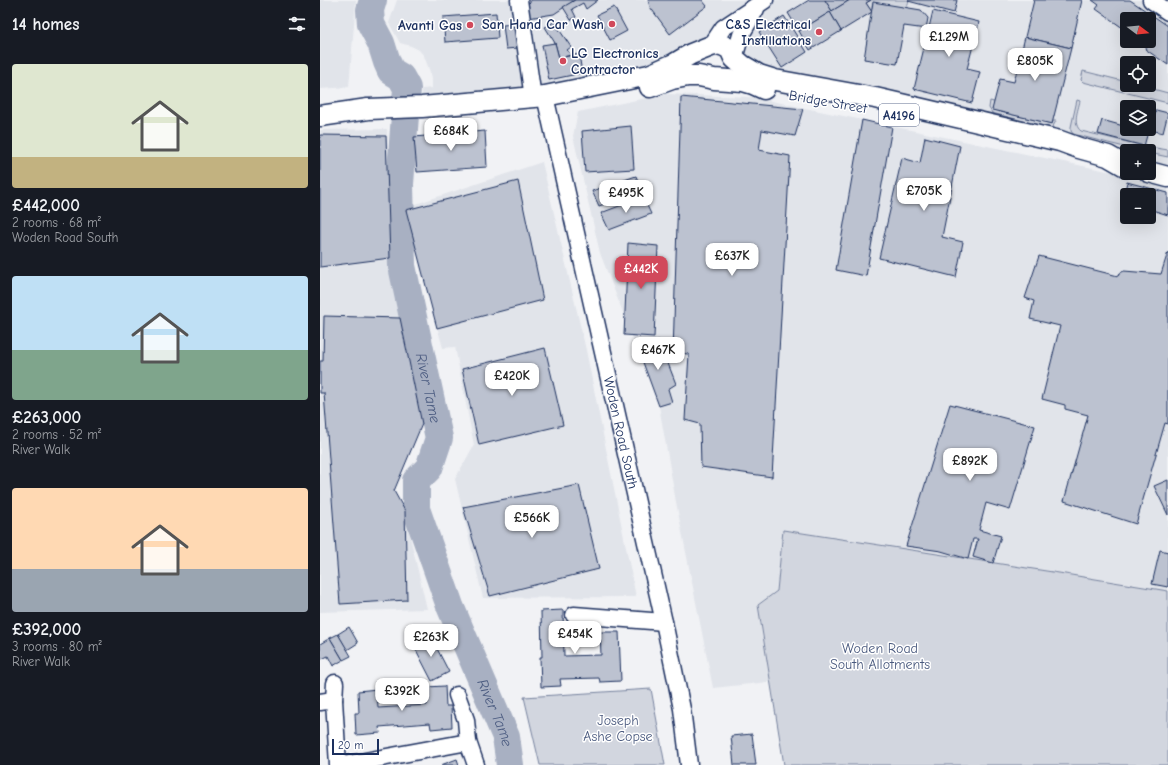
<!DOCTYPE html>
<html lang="en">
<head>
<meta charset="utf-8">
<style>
	:root { --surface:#171b24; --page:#242831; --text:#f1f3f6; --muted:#9ea1a6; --accent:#d1495b }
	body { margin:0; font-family:"Comic Neue",sans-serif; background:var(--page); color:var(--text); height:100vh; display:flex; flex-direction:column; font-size:15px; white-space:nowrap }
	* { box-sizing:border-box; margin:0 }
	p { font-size:13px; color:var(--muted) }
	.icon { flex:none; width:22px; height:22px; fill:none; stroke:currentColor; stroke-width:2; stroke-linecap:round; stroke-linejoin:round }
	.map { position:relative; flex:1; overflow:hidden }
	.panel { display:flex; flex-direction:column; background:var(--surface); width:320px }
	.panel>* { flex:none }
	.needle { width:26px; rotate:106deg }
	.tools { position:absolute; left:800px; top:12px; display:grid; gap:8px }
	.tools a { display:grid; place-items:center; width:36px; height:36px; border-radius:4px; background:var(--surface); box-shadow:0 4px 16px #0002; font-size:20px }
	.scale { position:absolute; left:12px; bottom:10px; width:47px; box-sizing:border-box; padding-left:4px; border:2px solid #1b2f5e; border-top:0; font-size:11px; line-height:14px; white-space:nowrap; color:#1b2f5e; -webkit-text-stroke:3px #fff; paint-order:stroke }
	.price { position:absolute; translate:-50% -34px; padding:0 9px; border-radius:8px; background:#fff; color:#222; font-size:13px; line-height:26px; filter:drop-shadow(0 1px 2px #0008) }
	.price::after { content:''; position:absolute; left:50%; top:24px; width:12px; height:9px; margin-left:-6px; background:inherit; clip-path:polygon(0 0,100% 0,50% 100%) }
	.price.on { background:var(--accent); color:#fff }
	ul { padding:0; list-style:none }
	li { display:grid; align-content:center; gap:8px; height:212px; padding:0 12px }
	li span { display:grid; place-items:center; height:124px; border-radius:4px; color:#555 }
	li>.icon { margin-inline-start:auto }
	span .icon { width:72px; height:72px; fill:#fffc; stroke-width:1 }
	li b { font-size:17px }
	h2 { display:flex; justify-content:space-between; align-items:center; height:48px; padding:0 12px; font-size:17px }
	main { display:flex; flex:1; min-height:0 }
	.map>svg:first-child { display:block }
</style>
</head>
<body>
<main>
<section class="panel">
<h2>14 homes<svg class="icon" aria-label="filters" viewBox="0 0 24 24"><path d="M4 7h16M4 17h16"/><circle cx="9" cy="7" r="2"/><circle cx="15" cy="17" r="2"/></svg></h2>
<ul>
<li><span style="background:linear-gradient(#dfe7d0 75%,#c2b280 0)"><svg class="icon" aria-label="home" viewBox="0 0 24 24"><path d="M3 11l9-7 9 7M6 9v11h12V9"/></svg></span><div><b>£442,000</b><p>2 rooms · 68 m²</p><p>Woden Road South</p></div></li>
<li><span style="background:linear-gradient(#bfe0f5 60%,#7fa58c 0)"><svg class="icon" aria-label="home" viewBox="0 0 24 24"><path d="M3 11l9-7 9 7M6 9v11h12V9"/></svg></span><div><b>£263,000</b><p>2 rooms · 52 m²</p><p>River Walk</p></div></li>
<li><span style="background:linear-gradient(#ffd9b3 65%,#9aa5b1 0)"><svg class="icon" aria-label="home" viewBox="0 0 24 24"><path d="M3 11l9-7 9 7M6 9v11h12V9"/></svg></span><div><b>£392,000</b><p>3 rooms · 80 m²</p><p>River Walk</p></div></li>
</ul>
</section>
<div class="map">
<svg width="848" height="765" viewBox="0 0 848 765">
	<rect width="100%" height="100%" fill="#f1f2f5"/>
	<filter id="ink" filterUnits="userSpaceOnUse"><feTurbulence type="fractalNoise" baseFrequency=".025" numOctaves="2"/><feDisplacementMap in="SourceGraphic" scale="8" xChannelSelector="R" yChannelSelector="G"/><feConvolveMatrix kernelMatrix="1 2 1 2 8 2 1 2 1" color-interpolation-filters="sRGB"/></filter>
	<g filter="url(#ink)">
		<g fill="#e1e4ea" fill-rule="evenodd">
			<path d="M0,0H36L29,87L0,89Z"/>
			<path d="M77,0H848V171L829,166V151H807V161L464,88L410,50L380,60V63L354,64L329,75L102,107V89L112,88L110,72L104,56L99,50L91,46L80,43L69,23ZM807,19H829V41H807ZM807,63H829V85H807ZM807,107H829V129H807Z"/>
			<path d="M346,94L432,97L782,170L848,183V591L739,573L463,530L457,592L438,605L450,682L393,688L356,502L339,406L280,253L253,136L258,112ZM807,195H829V217H807Z"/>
			<path d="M67,129L73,269L102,424L74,491L85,515L107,609L0,612V130Z"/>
			<path d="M222,162L266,350L316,597L163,598L135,479L154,445L135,347L123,348L84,208Z"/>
		</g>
		<g fill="#d2d6df" stroke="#76829e">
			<path d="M551,0H589L587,8L552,12L546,3Z"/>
			<path d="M763,71L807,82V85H818L848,93V103L763,82L761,80Z"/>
			<path d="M757,100L760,101C758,110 752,124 761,131L824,146L848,150V157L829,153V151H820L753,134L751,131V127Z"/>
			<path d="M670,101L674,102L673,110L732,124L733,121H736L732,128L672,113L669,108Z"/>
			<path d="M463,530L739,573L848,591V765H464L438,605L457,591Z"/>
			<path d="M331,689L345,765H220L204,697Z"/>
		</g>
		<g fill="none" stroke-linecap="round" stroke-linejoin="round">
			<path stroke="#a8b0c2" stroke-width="28" id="s1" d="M53,0L50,10L51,24L61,43L67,62L71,71L81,77L87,88L80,184L82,266L119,438L109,468L96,481V509L130,606L186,737L190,765"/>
		</g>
		<g fill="#bcc2d0" stroke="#1b2f5e">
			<path d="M210,0H255L234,14L208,18L206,6L210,2Z"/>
			<path d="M255,0H278L266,9L263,3L252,9L256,17L251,20L243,7Z"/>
			<path d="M328,0H382L387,6L350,34L330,7Z"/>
			<path d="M489,0H505L512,11L479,31L468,13Z"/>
			<path d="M505,0H530L512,11Z"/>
			<path d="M530,0H551L546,3L552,12L521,31L510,12Z"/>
			<path d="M589,0H637L634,13L588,1Z"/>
			<path d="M714,0H762L751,48L705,37Z"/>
			<path d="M772,0H810L848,26V65L825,49L828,45L822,41H829V19H807V31L776,9L779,5Z"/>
			<path d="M553,2L601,10L608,18L606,29L584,26L577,64L544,59Z"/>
			<path d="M294,7L307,31L290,40L277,15Z"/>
			<path d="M613,11L659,22L647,69L660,72L652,103L594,89Z"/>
			<path d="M510,12L521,31L490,50L479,31Z"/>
			<path d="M176,13L178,38L125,42L123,17Z"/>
			<path d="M464,16L487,52L462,68L439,32Z"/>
			<path d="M234,22L251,47L247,50L251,55L239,58L235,43L225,27Z"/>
			<path d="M195,24L198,48L186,49L183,25Z"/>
			<path d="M705,37L751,48L732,124L672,110L680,79L694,82Z"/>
			<path d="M235,43L239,58L259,54L262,73L229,80L222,45Z"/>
			<path d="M361,97L483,109L475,136L442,130L439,150L470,156L452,477L381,467L380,424L365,420L369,354L353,353Z"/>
			<path d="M836,110L848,113L843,133L831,130Z"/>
			<path d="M542,120L572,127L546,276L516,270Z"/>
			<path d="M782,120L807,127V129H816L828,132L824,146L778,134Z"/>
			<path d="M311,126L314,169L265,172L262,131Z"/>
			<path d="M165,131L167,167L97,172L94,137Z"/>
			<path d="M0,135L66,136L70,258L0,267Z"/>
			<path d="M605,137L640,146L622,237L643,242L636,277L559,258L582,158L600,163Z"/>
			<path d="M316,176L322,191L279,206L272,191Z"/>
			<path d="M198,181L223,300L117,328L86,210Z"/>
			<path d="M807,182L848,193V215L829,209V195H807V204L802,202Z"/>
			<path d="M323,197L331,214L289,230L281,213Z"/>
			<path d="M308,243L338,246L334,337L304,335Z"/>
			<path d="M848,252V424L845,423L816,524L744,501L768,415L745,409V405L722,399L740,326L710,319L714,301L705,298L719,256L798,276L800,273L804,271L841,274Z"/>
			<path d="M4,316L80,318L102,424L74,491L85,511L87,600L20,604L4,393H0V361H3Z"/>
			<path d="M339,340L356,384L348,389L352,402L339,406L317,346Z"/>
			<path d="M225,348L243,425L159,445L142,369Z"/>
			<path d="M630,404L715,426L690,510L666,503L659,530L681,536L673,563L653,557L658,539H653L648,559L621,551L586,546Z"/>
			<path d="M848,480V515L834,486Z"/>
			<path d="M259,485L279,569L170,596L143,507Z"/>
			<path d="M840,550L848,552V587L832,584Z"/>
			<path d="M243,610L244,656L281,655L280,632H299L301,681L280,682L279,678L240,679L241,686L221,687L220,657H222L221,611Z"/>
			<path d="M29,627L38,643L27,650L18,634Z"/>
			<path d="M18,634L31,656L23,660L10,638Z"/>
			<path d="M110,635L129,672L112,681L93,644Z"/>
			<path d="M10,638L23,660L13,666L8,656L2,659L0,655V644Z"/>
			<path d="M125,686L126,706H131L132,727L111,729L110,723L59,727L60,733L36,735L35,713H39L38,691L57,689L58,708L107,705L106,687Z"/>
			<path d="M432,734L436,765H414L411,736Z"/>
			<path d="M137,759L139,765H121Z"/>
		</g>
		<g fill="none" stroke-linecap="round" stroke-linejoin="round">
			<defs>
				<g id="minor">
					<path d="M199,0L213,98"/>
					<path d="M831,0L848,12"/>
					<path d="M391,46L403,28L445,0"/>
					<path d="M414,58L421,35L436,9"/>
					<path id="s2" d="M225,96L344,622L362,709L369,765"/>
					<path d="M254,615L344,622"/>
					<path d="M137,695L146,720L148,742L156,765"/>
					<path d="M14,700L15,683"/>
					<path d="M0,702L14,700L18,765"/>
					<path d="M23,765L148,742"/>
				</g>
				<g id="major">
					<path d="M330,87L352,79L368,76H379L394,79L423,81L433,84L444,89"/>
					<path d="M0,116L48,109L102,107L225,96L329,75L354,64L371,54L391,46L400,44L410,49L414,58L422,65L439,75L455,80L555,98L740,141L759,148L788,156L807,167"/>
					<path d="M829,172L848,177"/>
				</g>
			</defs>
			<use href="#minor" stroke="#1b2f5e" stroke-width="19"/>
			<use href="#major" stroke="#1b2f5e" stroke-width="23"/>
			<use href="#minor" stroke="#fff" stroke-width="16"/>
			<use href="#major" stroke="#fff" stroke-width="20"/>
		</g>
	</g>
	<g fill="#d1495b" stroke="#fff" stroke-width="1.5">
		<circle cx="292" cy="24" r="4"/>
		<circle cx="150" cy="25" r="4"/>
		<circle cx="499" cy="32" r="4"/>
		<circle cx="243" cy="61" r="4"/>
	</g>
	<g text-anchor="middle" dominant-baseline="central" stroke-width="3" stroke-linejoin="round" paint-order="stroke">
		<rect fill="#fff" stroke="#5f6d8e" stroke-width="1" x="559" y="104" width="40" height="22" rx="3"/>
		<g font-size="13" font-weight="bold" fill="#1b2f5e">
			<text x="579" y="115">A4196</text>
		</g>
		<g font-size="14" font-weight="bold" fill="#1b2f5e" stroke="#fff" text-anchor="end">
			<text x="284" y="24">San Hand Car Wash</text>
			<text x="491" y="24">C&amp;S Electrical<tspan x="491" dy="16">Instillations</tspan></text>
			<text x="142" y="25">Avanti Gas</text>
			<text x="251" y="53" text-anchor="start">LG Electronics<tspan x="251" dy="16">Contractor</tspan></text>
		</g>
		<g font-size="14" fill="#1b2f5e" stroke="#fff">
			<text transform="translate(508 102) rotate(10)">Bridge Street</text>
			<text stroke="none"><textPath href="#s2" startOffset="345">Woden Road South</textPath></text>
		</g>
		<g font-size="14" fill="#49597e" stroke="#fff">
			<text x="560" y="648">Woden Road<tspan x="560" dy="16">South Allotments</tspan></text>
			<text x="298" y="720">Joseph<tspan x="298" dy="16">Ashe Copse</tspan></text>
		</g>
		<g font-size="15" font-style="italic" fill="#4c5c81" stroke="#fff">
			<text stroke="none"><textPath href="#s1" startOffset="403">River Tame</textPath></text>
			<text stroke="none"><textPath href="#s1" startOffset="751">River Tame</textPath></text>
		</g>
	</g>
</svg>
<div class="tools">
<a><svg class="needle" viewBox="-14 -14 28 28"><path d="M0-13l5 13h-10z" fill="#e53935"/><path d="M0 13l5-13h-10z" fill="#9ea1a6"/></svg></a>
<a><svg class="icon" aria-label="locate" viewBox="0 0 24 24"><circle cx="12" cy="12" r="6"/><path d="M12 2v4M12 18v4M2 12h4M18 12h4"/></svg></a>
<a><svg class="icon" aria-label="layers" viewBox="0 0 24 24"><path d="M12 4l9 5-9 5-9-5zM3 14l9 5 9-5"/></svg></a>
<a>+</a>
<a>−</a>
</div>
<div class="scale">20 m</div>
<b class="price" style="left:629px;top:58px">£1.29M</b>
<b class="price" style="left:715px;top:82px">£805K</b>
<b class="price" style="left:131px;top:152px">£684K</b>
<b class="price" style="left:604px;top:212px">£705K</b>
<b class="price" style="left:306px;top:214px">£495K</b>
<b class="price" style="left:412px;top:277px">£637K</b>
<b class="price on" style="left:321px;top:290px">£442K</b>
<b class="price" style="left:338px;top:371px">£467K</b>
<b class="price" style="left:192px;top:397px">£420K</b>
<b class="price" style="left:650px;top:482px">£892K</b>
<b class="price" style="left:212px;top:539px">£566K</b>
<b class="price" style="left:255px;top:655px">£454K</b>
<b class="price" style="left:111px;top:658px">£263K</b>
<b class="price" style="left:82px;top:712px">£392K</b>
</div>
</main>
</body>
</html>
